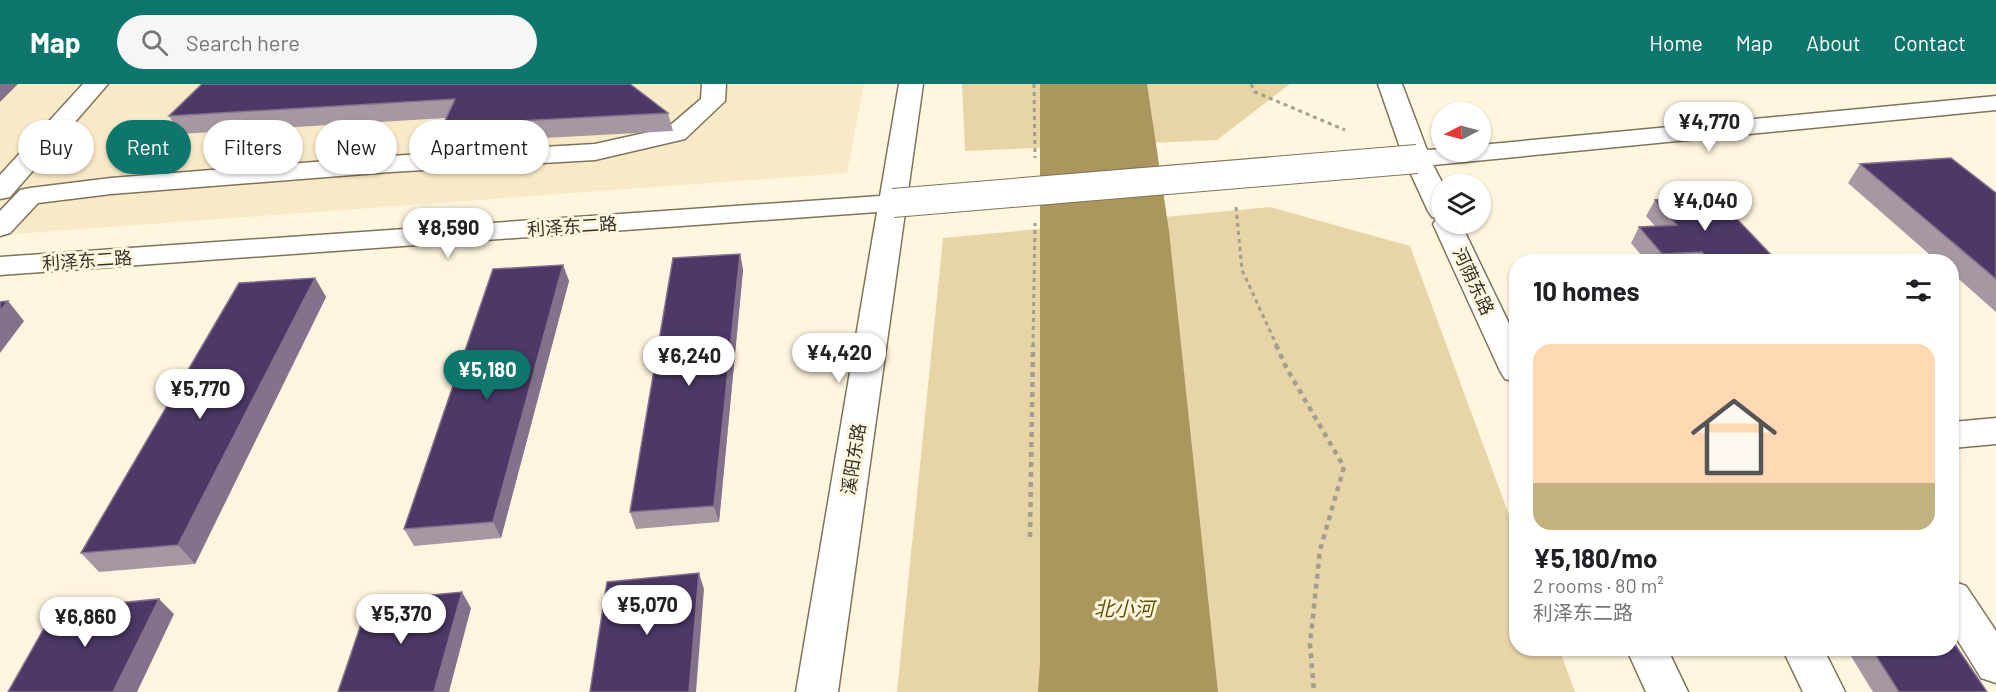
<!DOCTYPE html>
<html lang="en">
<head>
<meta charset="utf-8">
<style>
	:root { --surface:#fff; --page:#f6f6f6; --text:#202124; --muted:#757577; --line:#e0e0e0; --accent:#0f766e }
	body { margin:0; font-family:Barlow,"Noto Sans SC",sans-serif; background:var(--page); color:var(--text); height:100vh; display:flex; flex-direction:column; font-size:22px; white-space:nowrap }
	* { box-sizing:border-box; margin:0 }
	p { font-size:20px; color:var(--muted) }
	.icon { flex:none; width:33px; height:33px; fill:none; stroke:currentColor; stroke-width:2; stroke-linecap:round; stroke-linejoin:round }
	.map { position:relative; flex:1; overflow:hidden }
	.panel { position:absolute; left:1509px; top:170px; width:450px; height:402px; display:flex; flex-direction:column; background:var(--surface); border-radius:24px; box-shadow:0 2px 4px #0004 }
	.panel>* { flex:none }
	.banner { position:absolute; left:18px; top:36px; width:570px; height:54px; display:flex; gap:12px }
	.needle { width:39px; rotate:264deg }
	.tools { position:absolute; left:1431px; top:18px; display:grid; gap:12px }
	.tools a { display:grid; place-items:center; width:60px; height:60px; border-radius:50%; background:var(--surface); box-shadow:0 2px 4px #0004; font-size:30px }
	.price { position:absolute; translate:-50% -51px; padding:0 14px; border-radius:21px; background:#fff; color:#222; font-size:20px; line-height:39px; filter:drop-shadow(0 2px 3px #0008) }
	.price::after { content:''; position:absolute; left:50%; top:36px; width:18px; height:14px; margin-left:-9px; background:inherit; clip-path:polygon(0 0,100% 0,50% 100%) }
	.price.active { background:var(--accent); color:#fff }
	ul { padding:0; list-style:none }
	li { display:grid; align-content:center; gap:12px; height:318px; padding:0 24px }
	li+li { border-top:2px solid var(--line) }
	li span { display:grid; place-items:center; height:186px; border-radius:18px; color:#555 }
	li>.icon { margin-inline-start:auto }
	span .icon { width:108px; height:108px; fill:#fffc; stroke-width:1 }
	li b { font-size:26px }
	h2 { display:flex; justify-content:space-between; align-items:center; height:72px; padding:0 24px; font-size:26px }
	.chip { padding:0 21px; border-radius:27px; background:var(--surface); box-shadow:0 2px 4px #0004; font-size:21px; line-height:54px }
	.chip.active { background:var(--accent); color:#fff }
	header { display:flex; align-items:center; gap:36px; box-sizing:border-box; height:84px; padding:0 30px; background:var(--accent); color:#fff }
	header strong { font-size:28px }
	nav { display:flex; gap:33px; margin-inline-start:auto; font-size:21px }
	.search { width:420px; height:54px; background:var(--page); display:flex; align-items:center; gap:15px; box-sizing:border-box; padding:0 21px; border-radius:33px; color:var(--muted); font-size:22px }
	.map>svg:first-child { display:block }
</style>
</head>
<body>
<header>
<strong>Map</strong>
<div class="search"><svg class="icon" aria-label="search" viewBox="0 0 24 24"><circle cx="10" cy="10" r="6"/><path d="M15 15l6 6"/></svg>Search here</div>
<nav><a>Home</a><a>Map</a><a>About</a><a>Contact</a></nav>
</header>
<div class="map">
<svg width="1996" height="608" viewBox="0 0 1996 608">
	<rect width="100%" height="100%" fill="#fff6df"/>
	<path fill="#f8eac7" d="M0,0H864L847,89L0,151Z"/>
	<g fill="#e7d5a8">
		<path d="M962,0H1290L1217,56L965,67Z"/>
		<path d="M1270,123L1410,162L1516,450V564H1559L1575,608H897L943,154Z"/>
	</g>
	<path fill="#ab965e" d="M1040,0H1147L1169,147L1218,608H1038L1040,579Z"/>
	<g fill="none" stroke-linecap="round" stroke-linejoin="round">
		<defs>
			<g id="minor">
				<path d="M83,0H108L10,113L0,115V91Z"/>
				<path d="M702,0H726L725,17L685,55L595,76L390,88L111,110L38,119L10,149L0,152V127L20,106L30,104L111,94L390,72L595,60L667,44L701,15Z"/>
				<path d="M899,0H923L838,608H796L877,128L0,191V173L880,112Z"/>
				<path d="M1378,0H1402L1427,66L1442,65V68H1480V61L1996,12V26L1433,81L1443,100L1442,140H1461L1516,254V298L1505,295L1500,287L1433,140L1437,134L1432,133L1428,127L1404,75Z"/>
				<path d="M1996,334V360L1952,364V338Z"/>
				<path d="M1952,497L1966,502L1996,547V599L1981,594L1952,547Z"/>
				<path d="M1626,564H1667L1688,608H1646Z"/>
				<path d="M1782,564H1823L1845,608H1803Z"/>
			</g>
		</defs>
		<use href="#minor" stroke="#7e745b" stroke-width="3"/>
		<g stroke="#a49e8c" stroke-width="3" stroke-dasharray="4 4" stroke-linecap="butt">
			<path d="M1034,0L1035,74"/>
			<path d="M1251,0L1255,8L1345,46"/>
			<path d="M1236,123L1242,186L1277,262"/>
			<path d="M1033,262L1035,139"/>
		</g>
		<g stroke="#a49e8c" stroke-width="4.5" stroke-dasharray="5 5" stroke-linecap="butt">
			<path d="M1276,261L1287,285L1344,383L1320,466L1310,560L1314,608"/>
			<path d="M1030,453L1033,261"/>
		</g>
		<use href="#minor" fill="#fff" fill-rule="evenodd"/>
		<defs>
			<path id="minor-bridge" d="M893,119L1417,75"/>
		</defs>
		<use href="#minor-bridge" stroke="#7e745b" stroke-width="30" stroke-linecap="butt"/>
		<use href="#minor-bridge" stroke="#fff" stroke-width="28"/>
	</g>
	<g fill="#a698a3">
		<path d="M630,0L668,29L673,47L451,59L443,41L446,34L180,50L169,32Z"/>
		<path d="M1860,80L1996,109V228L1952,189V177H1937L1848,99Z"/>
		<path d="M1655,116L1777,177H1646L1631,159L1639,143L1655,142L1646,132Z"/>
		<path d="M740,170L743,186L719,438L636,445L630,428Z"/>
		<path d="M563,181L569,197L501,454L414,462L404,445Z"/>
		<path d="M315,194L326,213L195,480L99,488L81,469Z"/>
		<path d="M1846,564H1952L1987,608H1873Z"/>
	</g>
	<g fill="#82728b">
		<path d="M0,0H18L0,18Z"/>
		<path d="M740,170L743,186L719,438L714,422Z"/>
		<path d="M563,181L569,197L501,454L493,438Z"/>
		<path d="M315,194L326,213L195,480L178,461Z"/>
		<path d="M8,217L24,237L0,269V227Z"/>
		<path d="M699,489L704,505L696,608H689Z"/>
		<path d="M462,508L471,524L449,608H434Z"/>
		<path d="M159,515L174,530L137,608H113Z"/>
	</g>
	<g fill="#4d3967" stroke="#82728b" stroke-width="1.5">
		<path d="M202,0H630L668,29L443,41L455,15L169,32Z"/>
		<path d="M1951,74L1996,109V195L1860,80Z"/>
		<path d="M1715,112L1777,177H1710L1702,168L1662,170L1639,143L1677,141L1655,116Z"/>
		<path d="M740,170L714,422L630,428L673,174Z"/>
		<path d="M563,181L493,438L404,445L493,185Z"/>
		<path d="M315,194L178,461L81,469L239,199Z"/>
		<path d="M8,217L0,227V218Z"/>
		<path d="M699,489L689,608H590L607,498Z"/>
		<path d="M462,508L434,608H338L369,517Z"/>
		<path d="M159,515L113,608H8L55,525Z"/>
		<path d="M1952,556L1987,608H1899L1871,564H1952Z"/>
	</g>
	<g text-anchor="middle" dominant-baseline="central" stroke-width="6" stroke-linejoin="round" paint-order="stroke">
		<g font-size="18" fill="#363227" stroke="#fff6df">
			<text transform="translate(572 142) rotate(-4)">利泽东二路</text>
			<text transform="translate(87 176) rotate(-4)">利泽东二路</text>
			<text transform="translate(1474 197) rotate(65)">河荫东路</text>
			<text transform="translate(853 375) rotate(-81)">溪阳东路</text>
		</g>
		<g font-size="20" font-style="italic" fill="#665008" stroke="#fff6df">
			<text x="1124" y="524">北小河</text>
		</g>
	</g>
</svg>
<div class="tools">
<a><svg class="needle" viewBox="-14 -14 28 28"><path d="M0-13l5 13h-10z" fill="#e53935"/><path d="M0 13l5-13h-10z" fill="#757577"/></svg></a>
<a><svg class="icon" aria-label="layers" viewBox="0 0 24 24"><path d="M12 4l9 5-9 5-9-5zM3 14l9 5 9-5"/></svg></a>
</div>
<b class="price" style="left:1709px;top:69px">¥4,770</b>
<b class="price" style="left:1705px;top:148px">¥4,040</b>
<b class="price" style="left:448px;top:175px">¥8,590</b>
<b class="price" style="left:839px;top:300px">¥4,420</b>
<b class="price" style="left:689px;top:303px">¥6,240</b>
<b class="price active" style="left:487px;top:317px">¥5,180</b>
<b class="price" style="left:200px;top:336px">¥5,770</b>
<b class="price" style="left:647px;top:552px">¥5,070</b>
<b class="price" style="left:401px;top:561px">¥5,370</b>
<b class="price" style="left:85px;top:564px">¥6,860</b>
<div class="banner">
<a class="chip">Buy</a>
<a class="chip active">Rent</a>
<a class="chip">Filters</a>
<a class="chip">New</a>
<a class="chip">Apartment</a>
</div>
<section class="panel">
<h2>10 homes<svg class="icon" aria-label="filters" viewBox="0 0 24 24"><path d="M4 7h16M4 17h16"/><circle cx="9" cy="7" r="2"/><circle cx="15" cy="17" r="2"/></svg></h2>
<ul>
<li><span style="background:linear-gradient(#ffd9b3 75%,#c2b280 0)"><svg class="icon" aria-label="home" viewBox="0 0 24 24"><path d="M3 11l9-7 9 7M6 9v11h12V9"/></svg></span><div><b>¥5,180/mo</b><p>2 rooms · 80 m²</p><p>利泽东二路</p></div></li>
</ul>
</section>
</div>
</body>
</html>
